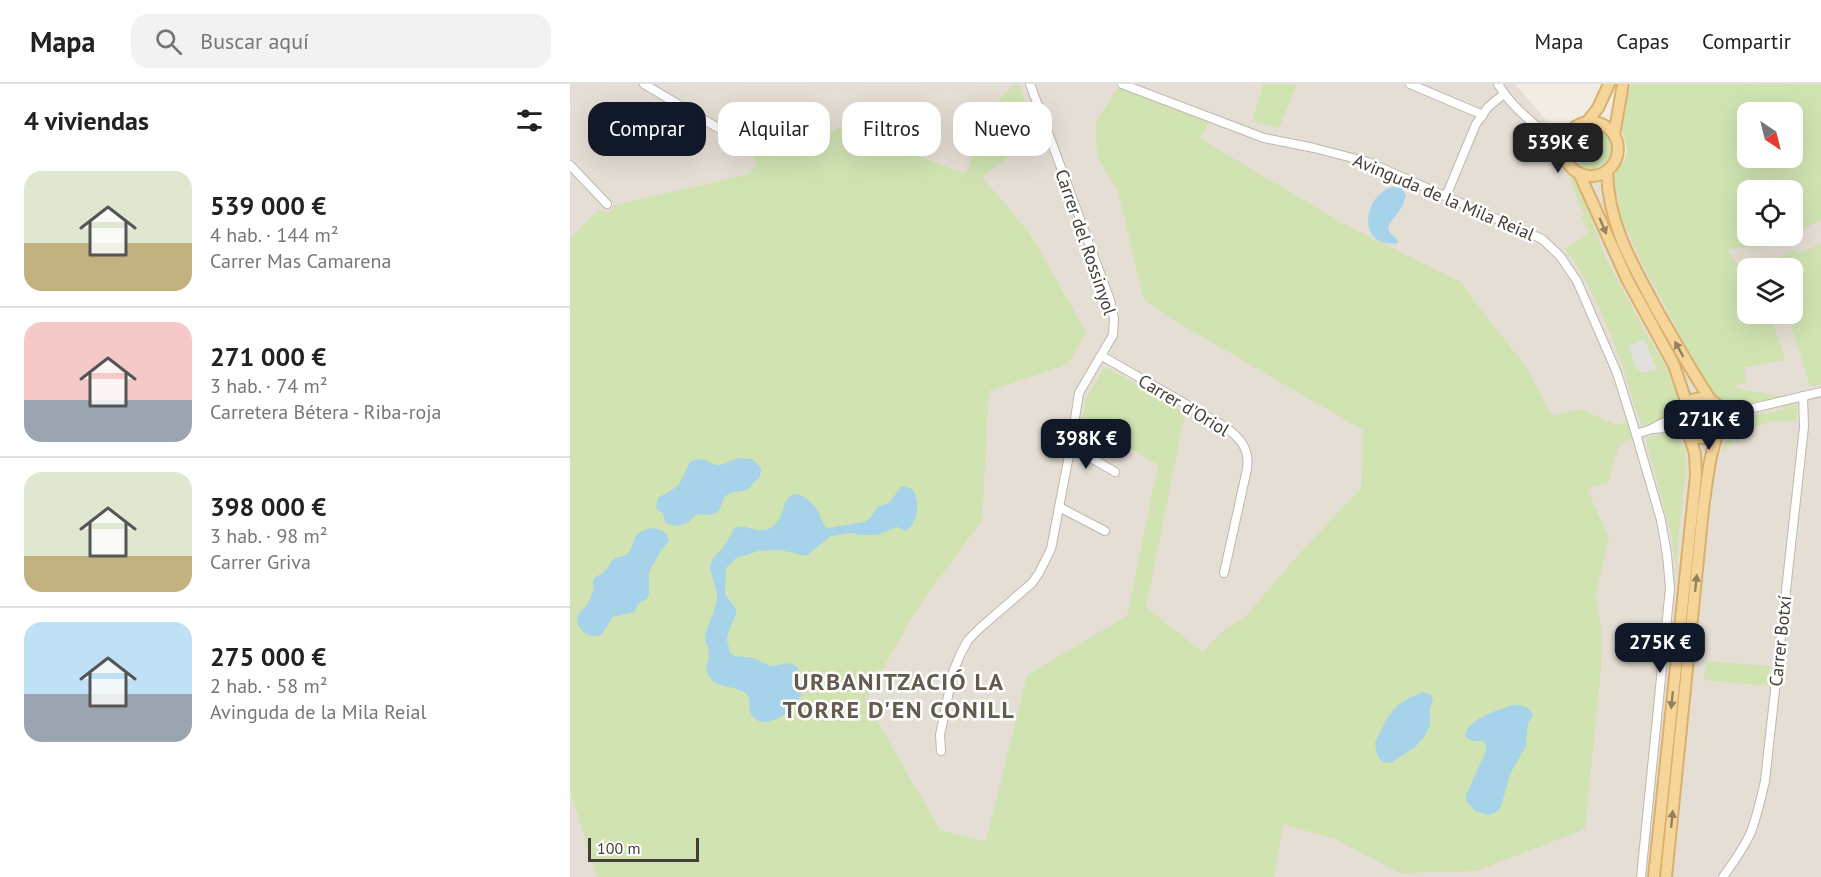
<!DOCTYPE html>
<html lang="es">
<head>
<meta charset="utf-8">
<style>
	:root { --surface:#fff; --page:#f2f2f2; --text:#222; --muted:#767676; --line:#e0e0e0; --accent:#111827 }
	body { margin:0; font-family:"PT Sans",sans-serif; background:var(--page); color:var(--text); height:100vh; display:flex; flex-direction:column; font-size:22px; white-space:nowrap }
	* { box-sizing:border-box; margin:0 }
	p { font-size:20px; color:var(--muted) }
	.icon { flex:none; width:33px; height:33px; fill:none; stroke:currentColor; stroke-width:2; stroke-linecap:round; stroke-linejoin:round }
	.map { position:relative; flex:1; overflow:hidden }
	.details { display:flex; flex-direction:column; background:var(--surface); width:570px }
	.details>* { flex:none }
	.hud { position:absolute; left:18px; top:18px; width:570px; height:54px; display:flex; gap:12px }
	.needle { width:39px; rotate:145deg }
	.buttons { position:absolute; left:1167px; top:18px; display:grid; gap:12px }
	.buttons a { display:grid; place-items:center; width:66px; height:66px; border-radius:12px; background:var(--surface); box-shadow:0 6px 24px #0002; font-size:30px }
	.scale { position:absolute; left:18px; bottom:15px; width:111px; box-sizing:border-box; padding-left:6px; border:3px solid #433d35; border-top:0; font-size:16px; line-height:21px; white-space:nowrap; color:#433d35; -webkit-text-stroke:4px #fff; paint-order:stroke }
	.price { position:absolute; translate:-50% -51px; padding:0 14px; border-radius:12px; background:var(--accent); color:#fff; font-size:20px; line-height:39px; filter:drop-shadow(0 2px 3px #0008) }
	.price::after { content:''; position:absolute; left:50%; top:36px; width:18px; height:14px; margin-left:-9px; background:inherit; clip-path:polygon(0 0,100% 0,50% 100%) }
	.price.active { background:#222; color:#fff }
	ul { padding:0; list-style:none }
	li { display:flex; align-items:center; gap:18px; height:150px; padding:0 24px }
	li+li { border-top:2px solid var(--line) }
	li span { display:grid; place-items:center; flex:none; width:168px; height:120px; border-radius:18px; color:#555 }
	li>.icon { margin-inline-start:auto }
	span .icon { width:72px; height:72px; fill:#fffc; stroke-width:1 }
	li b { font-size:26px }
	h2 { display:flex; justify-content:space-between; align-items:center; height:72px; padding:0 24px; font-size:26px }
	.tag { padding:0 21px; border-radius:18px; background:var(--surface); box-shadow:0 6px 24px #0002; font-size:21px; line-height:54px }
	.tag.active { background:var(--accent); color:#fff }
	header { display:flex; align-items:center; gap:36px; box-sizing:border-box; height:84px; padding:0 30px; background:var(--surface); border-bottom:2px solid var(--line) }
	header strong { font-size:28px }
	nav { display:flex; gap:33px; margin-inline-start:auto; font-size:21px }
	.search { width:420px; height:54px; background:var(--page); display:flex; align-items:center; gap:15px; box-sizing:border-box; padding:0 21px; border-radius:18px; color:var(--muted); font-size:22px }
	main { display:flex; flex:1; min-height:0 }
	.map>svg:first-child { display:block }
</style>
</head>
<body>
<header>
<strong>Mapa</strong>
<div class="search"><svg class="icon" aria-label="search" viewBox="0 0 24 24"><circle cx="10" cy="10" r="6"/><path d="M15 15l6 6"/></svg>Buscar aquí</div>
<nav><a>Mapa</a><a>Capas</a><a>Compartir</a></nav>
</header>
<main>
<section class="details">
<h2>4 viviendas<svg class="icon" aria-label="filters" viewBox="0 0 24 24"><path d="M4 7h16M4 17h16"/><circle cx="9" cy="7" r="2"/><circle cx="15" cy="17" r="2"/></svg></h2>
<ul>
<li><span style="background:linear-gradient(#dfe7d0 60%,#c2b280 0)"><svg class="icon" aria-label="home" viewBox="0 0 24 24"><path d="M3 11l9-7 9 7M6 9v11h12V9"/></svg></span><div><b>539 000 €</b><p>4 hab. · 144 m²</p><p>Carrer Mas Camarena</p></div></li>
<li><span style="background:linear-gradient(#f6c9c9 65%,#9aa5b1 0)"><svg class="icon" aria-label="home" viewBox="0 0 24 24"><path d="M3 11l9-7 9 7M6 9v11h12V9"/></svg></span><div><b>271 000 €</b><p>3 hab. · 74 m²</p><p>Carretera Bétera - Riba-roja</p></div></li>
<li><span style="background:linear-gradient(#dfe7d0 70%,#c2b280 0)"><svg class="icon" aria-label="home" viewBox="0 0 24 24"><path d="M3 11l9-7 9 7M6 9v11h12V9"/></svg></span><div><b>398 000 €</b><p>3 hab. · 98 m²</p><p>Carrer Griva</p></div></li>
<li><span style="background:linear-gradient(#bfe0f5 60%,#9aa5b1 0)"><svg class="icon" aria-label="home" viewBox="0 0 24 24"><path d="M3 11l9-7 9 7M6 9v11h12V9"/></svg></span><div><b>275 000 €</b><p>2 hab. · 58 m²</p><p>Avinguda de la Mila Reial</p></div></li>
</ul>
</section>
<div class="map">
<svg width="1251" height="793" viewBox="0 0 1251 793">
	<rect width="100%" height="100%" fill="#f1ede5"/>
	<path fill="#e5ded4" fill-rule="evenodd" d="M0,0H945L1031,100L1196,74H1222L1251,65V793H0ZM1178,106H1222V152H1178ZM1178,184H1222V230H1178Z"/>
	<g fill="#d0e3b1" fill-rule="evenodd">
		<path d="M445,0H448L467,51L412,93L459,148L516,248L498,280L419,307L412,436L345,528L295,616L370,746L416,758L457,591L557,532L588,381L512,335L516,315L533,285L537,284L615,328L576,523L633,568L658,543L675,533L733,466L791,404L793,346L593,230L573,213L548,107L527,73L526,43L527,35L550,1L582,15L641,36L629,54L779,143L889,197L956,283L982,332L1010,325L1046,341L1059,338L1062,355L1049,360L1038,399L1017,405L1039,454L1026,509L1032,552L1031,585L1015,745L906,787L830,789L765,755L713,740L704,793H27L0,706V154L29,125L35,128H40L45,121L180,90L187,80L182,70L188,69L193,60L201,66L205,73L270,43L396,90L417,28Z"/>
		<path d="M693,0H727L709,44L682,38Z"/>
		<path d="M1061,0H1251V137L1223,148L1222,106H1178V152H1220L1190,163L1158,165L1167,181L1185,182L1186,184H1178V230H1200L1215,276L1174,283L1176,299L1167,301L1165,304L1214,313L1166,323L1156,321L1139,305L1070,175L1053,138L1043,96C1044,86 1054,81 1056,71C1058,62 1054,56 1052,47C1050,35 1058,13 1061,0ZM1178,28H1222V74H1178Z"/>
		<circle cx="1022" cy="65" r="20"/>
		<path d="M1000,92L1007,99L1036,174L1078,253L1096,283L1108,312V324L1099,334L1074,342L1072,341C1064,323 1059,302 1053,283C1041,249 1018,192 995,165L1020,149L1011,134L1014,131L1002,101Z"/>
		<path d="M1251,160V301L1242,302L1239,298L1217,230H1222V184H1202L1201,178L1202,176L1225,166L1229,169Z"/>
		<circle cx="1132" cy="334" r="14"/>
		<path d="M1223,320L1227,322L1226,338C1196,333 1168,346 1151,371C1158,345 1170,338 1193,328L1195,330L1213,325L1217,321Z"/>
		<path d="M1098,349L1115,364L1116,388L1108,455L1107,492L1101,449L1076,356L1081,352Z"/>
		<path d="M1136,577L1200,582L1198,602L1134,596Z"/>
	</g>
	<path fill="#e2e0dd" d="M1074,255L1087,285L1073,289L1070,286L1067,285L1058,262Z"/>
	<g fill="#a6d3ea">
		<path d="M825,103L832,105L836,112L832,123L818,142L819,147L828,157V159C784,166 794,106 825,103Z"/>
		<path d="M168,374L182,375L191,384L190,394L183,399L179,405C173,408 165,407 160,409C145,416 160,435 127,430C118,440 108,446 95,438L93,430L86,424L88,414L108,402L120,378C138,370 139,382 149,381C155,380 162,376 168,374Z"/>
		<path d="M331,403H336L342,405C351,416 348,439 336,447L327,443L307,451H291L281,449L261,452L236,472L210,466L189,467L166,474L156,484L155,510L166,525V530L158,549L157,556L160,568L165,572L183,574L201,582L221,579L227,583L234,602C232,619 201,649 184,634C175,627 185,612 172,607C159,601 142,604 137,588C135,581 139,577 139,570C139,563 133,555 136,548C139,540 147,521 147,513C147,504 139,486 140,482C142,473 152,466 156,459C160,454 162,448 165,443C176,440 186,449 198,445C216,438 209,419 223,410C234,410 245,420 250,431C252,436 252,439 257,444L295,438L301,433L308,422L319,419Z"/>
		<path d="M83,444C91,445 98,448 99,457L91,466L79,488V510L75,516L69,519L64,528L42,533C39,540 35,545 31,551C20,556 1,543 9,530C11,526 16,524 18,519C21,514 20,511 24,506C20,489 29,495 37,485C40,481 40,477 45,474C48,473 52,473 54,472C68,464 57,447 83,444Z"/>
		<path d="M853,608L861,611L863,616L860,624V641L855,652L845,663L833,671L822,678L815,679L812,678L807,671L805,659L817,634L828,621L841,613Z"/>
		<path d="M944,621C952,621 960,622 963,631L958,639L956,662L940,690L931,723L926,728L919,731L905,727L896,717V711L916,667V660L913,657C906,657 900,658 895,652C897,635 929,625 944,621Z"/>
	</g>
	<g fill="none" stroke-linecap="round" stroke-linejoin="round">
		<defs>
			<g id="minor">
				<path d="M74,0L185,66"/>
				<path d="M552,0L694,54L744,64L798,78L972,155L990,172L1007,197L1047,289L1066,350L1091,436L1097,471L1100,504L1071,793"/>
				<path d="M840,0L913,31"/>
				<path d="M928,0C939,19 955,32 971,46C979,54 986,63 995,71"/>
				<path d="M972,47L997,52"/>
				<path d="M0,81L37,120"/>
				<path d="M876,112L906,40L918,23L934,10"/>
				<path d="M532,272L654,342C670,354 680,364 677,385L654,489"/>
				<path d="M1149,324L1175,326"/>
				<path d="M1151,342L1175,326L1251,308"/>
				<path d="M1083,345L1107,343L1115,346"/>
				<path d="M1066,350L1079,346L1112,329"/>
				<path d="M501,362L545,388"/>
				<path d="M489,423L535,447"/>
				<path d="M371,667L370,651L383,588L390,571L398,556L410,544L462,499L469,489L481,465L500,366L509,309L543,251L544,235L540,216L460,0"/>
				<path d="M1153,793C1163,779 1174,764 1181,748C1187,732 1191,714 1195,697L1234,343L1233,312"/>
			</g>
			<g id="major">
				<path d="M1017,38L1028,24L1039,0"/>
				<circle cx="1021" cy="65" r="27"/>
				<path d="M1044,51L1053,0"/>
				<path d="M1037,87C1038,141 1063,181 1088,228C1105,257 1121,287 1140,315"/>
				<path d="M1009,89L1057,195L1104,281L1117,320"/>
				<circle cx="1132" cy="334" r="20"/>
				<path d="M1084,793L1126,391L1125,370L1119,350"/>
				<path d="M1096,793L1133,425C1137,398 1139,369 1150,344"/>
			</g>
		</defs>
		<use href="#minor" stroke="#bfb7ac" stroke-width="10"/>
		<use href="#major" stroke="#dab06b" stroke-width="14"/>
		<use href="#minor" stroke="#fff" stroke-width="8"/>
		<use href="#major" stroke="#f6d59a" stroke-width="10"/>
	</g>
	<defs><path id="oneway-solid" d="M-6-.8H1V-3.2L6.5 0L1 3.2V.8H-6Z" transform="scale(1.5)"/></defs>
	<g fill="#948162">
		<use href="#oneway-solid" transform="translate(1033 142) rotate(67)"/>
		<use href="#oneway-solid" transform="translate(1109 265) rotate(-119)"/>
		<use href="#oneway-solid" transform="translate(1126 499) rotate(-84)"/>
		<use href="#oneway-solid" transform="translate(1102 616) rotate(96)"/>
		<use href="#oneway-solid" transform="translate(1102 735) rotate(-84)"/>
	</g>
	<g text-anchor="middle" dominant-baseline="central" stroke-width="5" stroke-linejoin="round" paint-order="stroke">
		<g font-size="18" fill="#433d35" stroke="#fff">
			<text transform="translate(874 113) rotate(23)">Avinguda de la Mila Reial</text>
			<text transform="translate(516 158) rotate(71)">Carrer del Rossinyol</text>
			<text transform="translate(614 321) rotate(31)">Carrer d'Oriol</text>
			<text transform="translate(1210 557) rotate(-84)">Carrer Botxí</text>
		</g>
		<g font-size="24" font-weight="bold" letter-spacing="1.5" fill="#655a4e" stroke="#fff">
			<text x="329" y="597">URBANITZACIÓ LA<tspan x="329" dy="28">TORRE D'EN CONILL</tspan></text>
		</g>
	</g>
</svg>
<div class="buttons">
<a><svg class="needle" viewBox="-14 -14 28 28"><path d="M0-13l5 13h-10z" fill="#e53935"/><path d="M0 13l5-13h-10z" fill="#767676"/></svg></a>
<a><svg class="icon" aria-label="locate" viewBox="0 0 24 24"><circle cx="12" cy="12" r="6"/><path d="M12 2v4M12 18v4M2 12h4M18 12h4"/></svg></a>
<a><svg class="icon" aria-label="layers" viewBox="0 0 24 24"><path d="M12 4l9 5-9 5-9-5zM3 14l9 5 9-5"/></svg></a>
</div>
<div class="scale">100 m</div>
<b class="price active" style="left:988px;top:90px">539K €</b>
<b class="price" style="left:1139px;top:367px">271K €</b>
<b class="price" style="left:516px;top:386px">398K €</b>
<b class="price" style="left:1090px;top:590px">275K €</b>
<div class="hud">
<a class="tag active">Comprar</a>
<a class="tag">Alquilar</a>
<a class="tag">Filtros</a>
<a class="tag">Nuevo</a>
</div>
</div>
</main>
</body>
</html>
